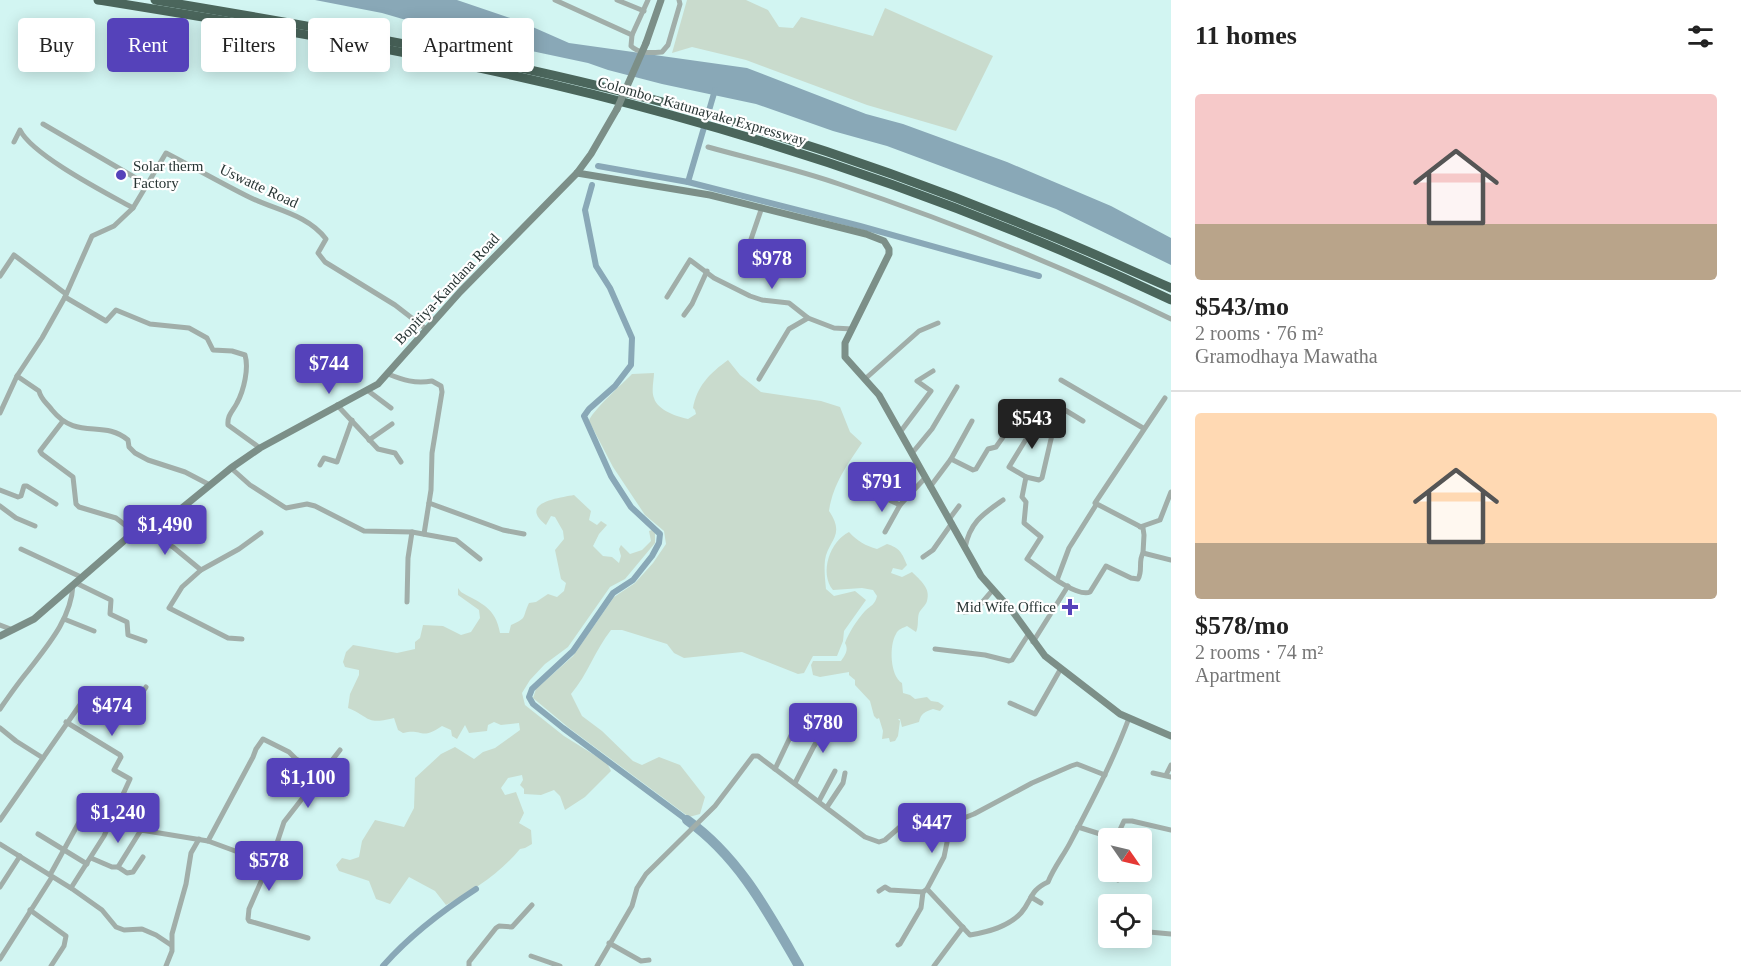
<!DOCTYPE html>
<html lang="en">
<head>
<meta charset="utf-8">
<style>
	:root { --surface:#fff; --page:#f6f6f6; --text:#222; --muted:#767676; --line:#e0e0e0; --accent:#5542ba }
	body { margin:0; font-family:Georgia,serif; background:var(--page); color:var(--text); height:100vh; display:flex; flex-direction:column; font-size:22px; white-space:nowrap }
	* { box-sizing:border-box; margin:0 }
	p { font-size:20px; color:var(--muted) }
	.icon { flex:none; width:33px; height:33px; fill:none; stroke:currentColor; stroke-width:2; stroke-linecap:round; stroke-linejoin:round }
	.map { position:relative; flex:1; overflow:hidden }
	.panel { display:flex; flex-direction:column; background:var(--surface); width:570px }
	.panel>* { flex:none }
	.top-card { position:absolute; left:18px; top:18px; width:570px; height:54px; display:flex; gap:12px }
	.needle { width:39px; rotate:124deg }
	.tools { position:absolute; left:1098px; top:828px; display:grid; gap:12px }
	.tools a { display:grid; place-items:center; width:54px; height:54px; border-radius:6px; background:var(--surface); box-shadow:0 3px 15px #0003; font-size:30px }
	.price { position:absolute; translate:-50% -51px; padding:0 14px; border-radius:6px; background:var(--accent); color:#fff; font-size:20px; line-height:39px; filter:drop-shadow(0 2px 3px #0008) }
	.price::after { content:''; position:absolute; left:50%; top:36px; width:18px; height:14px; margin-left:-9px; background:inherit; clip-path:polygon(0 0,100% 0,50% 100%) }
	.price.selected { background:#222; color:#fff }
	ul { padding:0; list-style:none }
	li { display:grid; align-content:center; gap:12px; height:318px; padding:0 24px }
	li+li { border-top:2px solid var(--line) }
	li span { display:grid; place-items:center; height:186px; border-radius:6px; color:#555 }
	li>.icon { margin-inline-start:auto }
	span .icon { width:108px; height:108px; fill:#fffc; stroke-width:1 }
	li b { font-size:26px }
	h2 { display:flex; justify-content:space-between; align-items:center; height:72px; padding:0 24px; font-size:26px }
	.pill { padding:0 21px; border-radius:6px; background:var(--surface); box-shadow:0 3px 15px #0003; font-size:21px; line-height:54px }
	.pill.selected { background:var(--accent); color:#fff }
	main { display:flex; flex:1; min-height:0 }
	.map>svg:first-child { display:block }
</style>
</head>
<body>
<main>
<div class="map">
<svg width="1171" height="966" viewBox="0 0 1171 966">
	<rect width="100%" height="100%" fill="#d2f5f2"/>
	<g fill="#c9dbcd">
		<path d="M687,0H746L768,10L779,27L793,28L801,17L873,36L885,8L993,56L956,131L867,105L746,60L692,47L672,53Z"/>
		<path d="M728,360L740,375L761,392L821,401L840,407L850,432L862,443C847,465 833,484 829,511C846,536 828,540 825,560C824,569 825,579 826,589L834,596L855,591L866,600L844,631L843,641L837,656H813L804,673L798,674L742,652L684,658L674,653L667,644L622,630H611C595,650 588,674 571,694L582,716L602,731L633,761L642,765L659,757L680,765L705,797L700,814L689,817L569,728L533,698L536,689L573,656L614,597L635,583L653,563L666,544L664,531L645,515L613,467L589,421C591,412 623,383 632,374L654,373C654,380 651,391 654,398C657,410 678,417 688,419L696,414L695,410L693,408C697,386 710,373 728,360Z"/>
		<path d="M574,495L591,511L589,520L597,525L601,521L607,525L599,534L593,546L603,556L612,557L619,563L621,556L619,549L621,545L630,554L642,550L651,541L649,531L652,530L655,533V543L625,579L610,587L568,647L545,664L530,680L522,693L525,705L564,736L607,763L611,771L585,797L565,810L560,796L554,790L541,795L524,794V789L520,785L523,780L522,775L508,778L501,788L505,795L516,792L524,813L519,823L531,830L532,844L525,848L520,849C499,874 474,890 446,905L435,891L409,877L390,904L376,899L369,881L339,871L336,865L342,858L350,860L359,857L362,841L375,820L404,827L414,808L415,778L441,754L455,747L474,759L483,752L495,748L520,730L519,723L501,725L494,722L488,725L487,731L469,733L465,725L457,739L452,736L451,730L442,726C420,741 423,728 403,733L398,730L394,718C365,725 372,718 348,708L350,694L359,675V670L345,667L343,662L346,652L353,645L397,653L415,649V642L420,638L423,625L443,626L461,635L471,632L480,618L479,610L458,595V588L461,592C482,604 495,607 500,633H509L511,625C528,618 522,617 529,603L536,602L548,594L557,597L564,591L566,583L561,579L555,550L564,539L563,531L555,517L551,516L546,525C518,503 558,498 574,495Z"/>
		<path d="M849,532C857,541 866,546 877,549L887,544C900,548 902,553 907,565L902,570L893,568L891,573L902,577L912,572C920,580 931,588 927,601C926,605 921,609 919,613C917,619 919,626 916,632L907,626C903,628 898,629 896,634C889,645 890,676 902,683L903,693L910,695L915,699L927,697L931,701L938,702L944,706L940,711L933,709C925,712 921,713 919,722L902,727L900,719H898L900,721L898,736L895,741L890,742L889,738L882,739L883,731L879,718L877,719L874,716L870,701L855,685V680L849,675V672L820,677L813,675L811,665L813,661H841C845,655 849,650 845,643C849,632 857,620 865,611C871,605 875,605 877,596L873,590L862,588L833,590C819,573 830,541 849,532Z"/>
	</g>
	<path fill="#89a8b7" d="M315,0H457L519,21L569,43L747,68L866,114L903,124L1007,162L1111,206L1171,238V265L1056,209L887,146L833,131L756,104L662,84L608,70L588,63L461,36L382,13Z"/>
	<g fill="none" stroke-linecap="round" stroke-linejoin="round">
		<g stroke="#89a8b7" stroke-width="6">
			<path d="M598,166L688,182L860,226L1039,276"/>
			<path d="M688,182L715,90"/>
			<path d="M592,185L585,210L596,266L610,288L632,338L631,365L615,386L589,409L584,416L611,476L631,507L660,534L659,543L652,556L633,580L613,593L573,651L532,689L529,697L533,704L563,728L687,820"/>
			<path d="M383,966C410,935 442,911 476,889"/>
		</g>
		<path stroke="#89a8b7" stroke-width="10" d="M687,820C739,857 768,912 799,966"/>
		<g stroke="#a1aea9" stroke-width="5">
			<path d="M555,0L632,35"/>
			<path d="M617,0L644,11"/>
			<path d="M648,0L632,35L631,46C639,54 651,53 662,52L668,45L680,4L679,0"/>
			<path d="M43,124L146,184"/>
			<path d="M14,142L20,130C32,155 106,193 133,208"/>
			<path d="M708,147C751,159 796,169 839,184C952,222 1064,267 1171,319"/>
			<path d="M748,248L762,207"/>
			<path d="M0,276L14,255L66,294"/>
			<path d="M65,297L106,321L116,310L150,324L189,328L207,338L213,350L232,351L245,355C249,368 244,390 237,403C233,411 227,415 228,425L260,448"/>
			<path d="M667,297L690,260L714,278L750,296L762,300L789,303L808,318L834,328L852,329"/>
			<path d="M684,315L692,304L707,271"/>
			<path d="M388,374C403,380 415,384 432,381L441,386L442,392L432,453L431,490L424,534"/>
			<path d="M17,376L39,391C41,400 47,403 52,410C77,441 103,419 128,440L129,447L135,453L148,460L185,472L210,485"/>
			<path d="M759,379L789,329L808,318"/>
			<path d="M865,379L919,331L938,323"/>
			<path d="M1061,380L1143,428"/>
			<path d="M367,390L391,408"/>
			<path d="M337,405L378,449L395,453L401,462"/>
			<path d="M0,413L17,376L42,338L65,297L92,236L114,226L133,208L166,153C193,167 221,183 249,197C275,210 307,214 326,239L318,253L325,262L395,305L426,329"/>
			<path d="M63,421L40,451L42,454L73,477L76,504L79,507L116,518L134,532"/>
			<path d="M1083,421L1065,410L1058,409L1042,478L1039,480L1026,477L1022,497L1026,502L1024,523L1041,537L1027,559C1040,568 1076,598 1090,592L1106,566L1131,578L1138,579C1143,571 1138,561 1143,553L1171,560"/>
			<path d="M901,431L931,391L917,381L933,371"/>
			<path d="M369,440L392,424"/>
			<path d="M913,452L932,429L957,387"/>
			<path d="M951,459L972,421"/>
			<path d="M320,465L324,458L337,462L352,420"/>
			<path d="M231,468L250,485L286,508L307,504L315,506L364,531L412,532L456,540L480,559"/>
			<path d="M1026,477L1009,467L1028,436L1030,427"/>
			<path d="M930,487L951,459L973,470L976,469L988,449L996,447L1015,420L1020,419"/>
			<path d="M0,490L18,497L21,496L24,486H27L56,504"/>
			<path d="M872,492L900,505L925,478"/>
			<path d="M429,503L503,530L524,534"/>
			<path d="M0,506L16,518L35,526"/>
			<path d="M950,518L959,506"/>
			<path d="M1140,527L1160,520L1171,492"/>
			<path d="M139,529L173,547L201,570"/>
			<path d="M885,532L900,505"/>
			<path d="M965,548C970,522 983,514 1003,500"/>
			<path d="M21,549L81,577"/>
			<path d="M1143,553L1144,535L1143,528L1095,503L1165,398"/>
			<path d="M923,557L933,550L952,523"/>
			<path d="M1057,580L1069,548L1096,505"/>
			<path d="M76,583L111,600L110,614L127,622L128,635L145,641"/>
			<path d="M407,602L408,558L412,532"/>
			<path d="M964,612C977,613 984,599 992,591"/>
			<path d="M64,619L94,631"/>
			<path d="M0,625L13,630"/>
			<path d="M242,639L228,638L169,608L182,587L201,570L239,549L261,533"/>
			<path d="M1033,642L1068,586"/>
			<path d="M935,649L985,655L1009,661L1012,660L1028,635"/>
			<path d="M1010,703L1035,714L1060,670"/>
			<path d="M0,709C9,696 18,683 28,671C48,645 71,619 73,585"/>
			<path d="M66,722L120,755L121,757L114,770L130,779L104,836L71,888"/>
			<path d="M0,728L16,741L43,758"/>
			<path d="M775,769L795,727"/>
			<path d="M1153,773L1171,777"/>
			<path d="M1166,775L1171,765"/>
			<path d="M795,783L814,746L822,734L825,716"/>
			<path d="M819,801L835,771"/>
			<path d="M827,807L843,783L845,773"/>
			<path d="M0,820L86,696L92,697L123,714L127,715L146,687"/>
			<path d="M1078,827L1113,838L1118,834L1124,821H1132L1171,830"/>
			<path d="M38,834L87,864"/>
			<path d="M208,841L253,757L256,749L263,739L289,752L296,759L321,773"/>
			<path d="M0,844L71,888L102,910L116,927L124,930L142,929L156,935L171,945"/>
			<path d="M91,858L112,867H118L141,830L208,841L268,863"/>
			<path d="M118,867L127,873L133,872L143,857"/>
			<path d="M50,875L83,815"/>
			<path d="M1118,880L1122,872"/>
			<path d="M0,887L20,856"/>
			<path d="M927,889L970,935C988,932 1008,927 1021,913C1033,899 1029,891 1048,882C1054,867 1064,855 1071,841C1092,801 1113,761 1129,718"/>
			<path d="M879,891L885,887L890,890L923,892L927,889L944,857L951,823"/>
			<path d="M1031,897L1041,903"/>
			<path d="M30,910L66,936L64,946L51,966"/>
			<path d="M1149,932L1171,934"/>
			<path d="M308,938L249,921L248,919L249,909L274,852L284,822L340,750"/>
			<path d="M609,943L641,961L649,960"/>
			<path d="M898,945L900,944L921,908L923,892"/>
			<path d="M531,956L560,966"/>
			<path d="M0,959L52,877"/>
			<path d="M166,966L172,951V934L186,884L191,853L199,839"/>
			<path d="M469,966V962L496,928L499,926L512,927L532,905"/>
			<path d="M597,966L632,906L637,888L646,874L715,806L753,756H758L865,837L879,842L885,840L909,819L951,823L974,814L1032,783L1071,766L1077,764L1105,775"/>
			<path d="M934,966L963,927"/>
		</g>
		<g stroke="#7c8f88" stroke-width="7">
			<path d="M646,43L661,0"/>
			<path d="M577,173L710,195L866,234L884,241L889,249V254L845,343V357L879,395L981,576L1013,612L1045,656L1120,714L1171,736"/>
			<path d="M0,636L34,619L134,532L182,508L231,468L260,448L378,384L460,292L577,173L591,154L617,109"/>
		</g>
		<g stroke="#4b665c" stroke-width="9">
			<path d="M98,0C290,31 483,62 671,115C842,162 1011,224 1171,300"/>
			<path d="M155,0C335,30 515,61 692,110C808,143 923,183 1034,229C1080,247 1125,268 1171,288"/>
		</g>
		<path stroke="#7c8f88" stroke-width="7" d="M617,109L646,43"/>
	</g>
	<g fill="#5542ba" stroke="#fff" stroke-width="2">
		<circle cx="121" cy="175" r="6"/>
		<path d="M1067 598h6v6h6v6h-6v6h-6v-6h-6v-6h6z"/>
	</g>
	<g text-anchor="middle" dominant-baseline="central" stroke-width="4.5" stroke-linejoin="round" paint-order="stroke">
		<g font-size="15" fill="#283534" stroke="#fff">
			<text transform="translate(702 111) rotate(16)">Colombo - Katunayake Expressway</text>
			<text transform="translate(259 186) rotate(25)">Uswatte Road</text>
			<text transform="translate(447 289) rotate(-47)">Bopitiya-Kandana Road</text>
		</g>
		<g font-size="15" fill="#283534" stroke="#fff" text-anchor="start">
			<text x="133" y="166">Solar therm<tspan x="133" dy="17">Factory</tspan></text>
			<text x="1056" y="607" text-anchor="end">Mid Wife Office</text>
		</g>
	</g>
</svg>
<div class="tools">
<a><svg class="needle" viewBox="-14 -14 28 28"><path d="M0-13l5 13h-10z" fill="#e53935"/><path d="M0 13l5-13h-10z" fill="#767676"/></svg></a>
<a><svg class="icon" aria-label="locate" viewBox="0 0 24 24"><circle cx="12" cy="12" r="6"/><path d="M12 2v4M12 18v4M2 12h4M18 12h4"/></svg></a>
</div>
<b class="price" style="left:772px;top:290px">$978</b>
<b class="price" style="left:329px;top:395px">$744</b>
<b class="price selected" style="left:1032px;top:450px">$543</b>
<b class="price" style="left:882px;top:513px">$791</b>
<b class="price" style="left:165px;top:556px">$1,490</b>
<b class="price" style="left:112px;top:737px">$474</b>
<b class="price" style="left:823px;top:754px">$780</b>
<b class="price" style="left:308px;top:809px">$1,100</b>
<b class="price" style="left:118px;top:844px">$1,240</b>
<b class="price" style="left:932px;top:854px">$447</b>
<b class="price" style="left:269px;top:892px">$578</b>
<div class="top-card">
<a class="pill">Buy</a>
<a class="pill selected">Rent</a>
<a class="pill">Filters</a>
<a class="pill">New</a>
<a class="pill">Apartment</a>
</div>
</div>
<section class="panel">
<h2>11 homes<svg class="icon" aria-label="filters" viewBox="0 0 24 24"><path d="M4 7h16M4 17h16"/><circle cx="9" cy="7" r="2"/><circle cx="15" cy="17" r="2"/></svg></h2>
<ul>
<li><span style="background:linear-gradient(#f6c9c9 70%,#b9a48a 0)"><svg class="icon" aria-label="home" viewBox="0 0 24 24"><path d="M3 11l9-7 9 7M6 9v11h12V9"/></svg></span><div><b>$543/mo</b><p>2 rooms · 76 m²</p><p>Gramodhaya Mawatha</p></div></li>
<li><span style="background:linear-gradient(#ffd9b3 70%,#b9a48a 0)"><svg class="icon" aria-label="home" viewBox="0 0 24 24"><path d="M3 11l9-7 9 7M6 9v11h12V9"/></svg></span><div><b>$578/mo</b><p>2 rooms · 74 m²</p><p>Apartment</p></div></li>
</ul>
</section>
</main>
</body>
</html>
